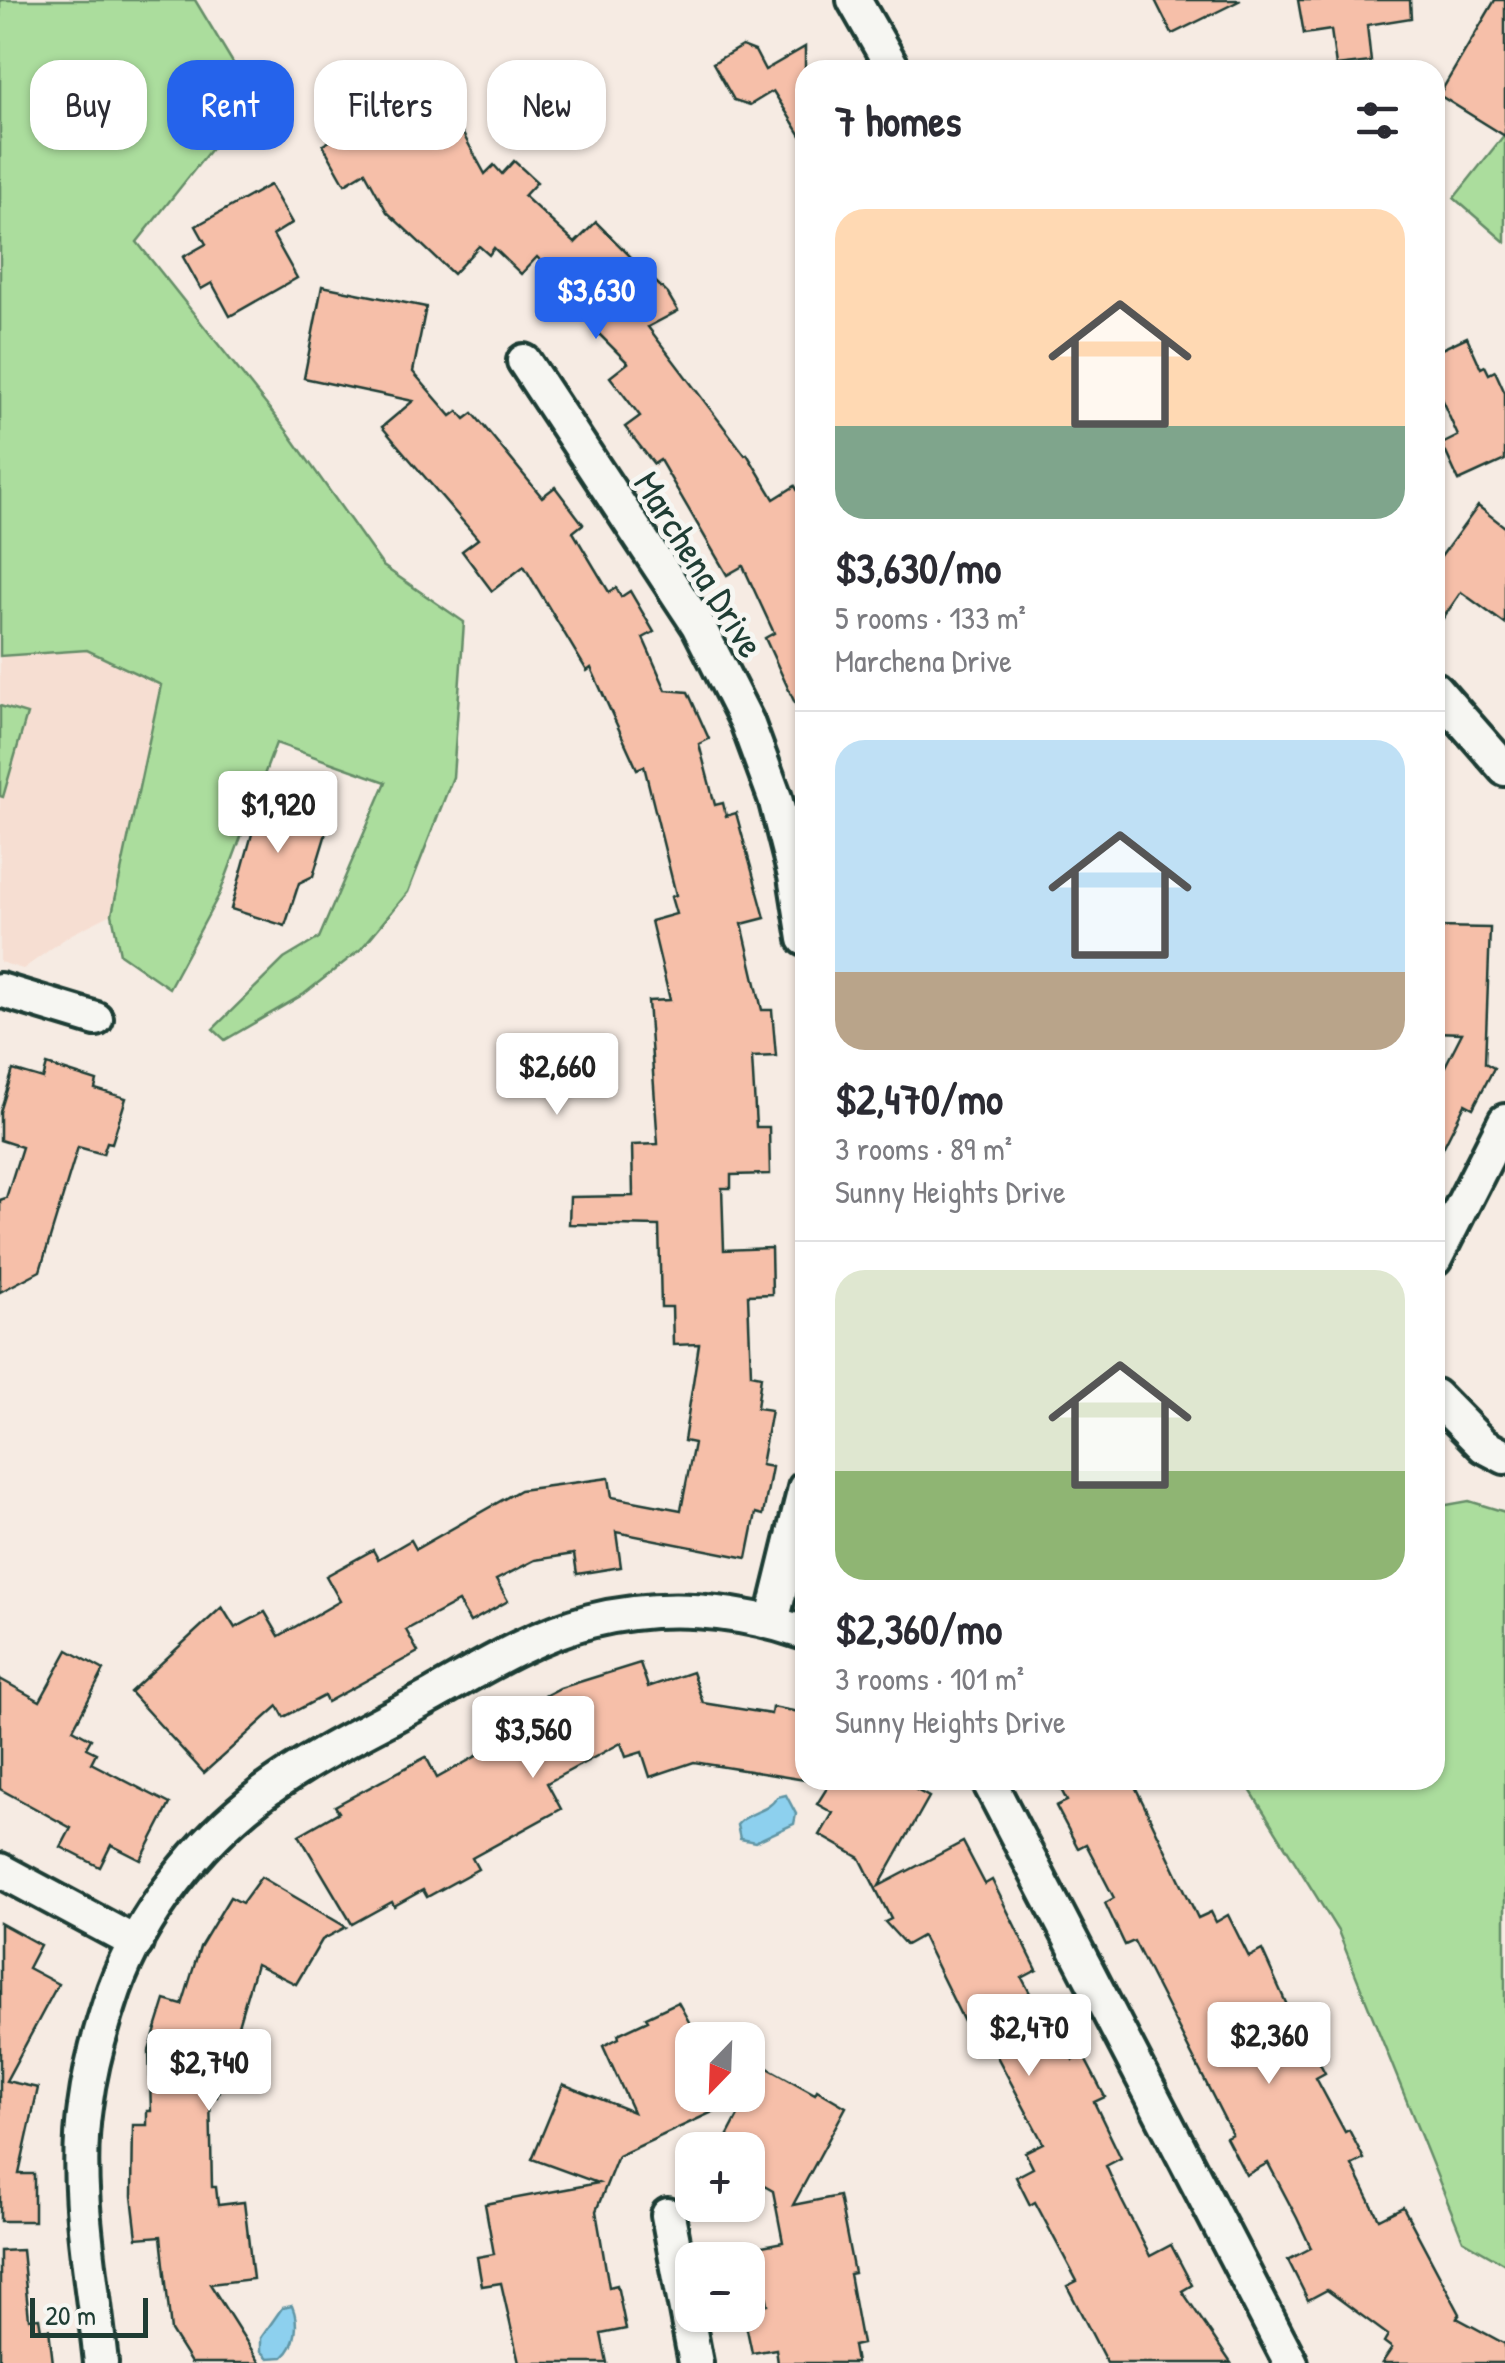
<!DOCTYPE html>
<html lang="en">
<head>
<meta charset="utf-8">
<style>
	:root { --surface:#fff; --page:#f7f7f7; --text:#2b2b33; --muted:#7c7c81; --line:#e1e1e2; --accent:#2563eb }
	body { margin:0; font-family:"Patrick Hand",sans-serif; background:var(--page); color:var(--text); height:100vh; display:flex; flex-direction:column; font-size:38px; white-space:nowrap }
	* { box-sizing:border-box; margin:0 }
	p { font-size:32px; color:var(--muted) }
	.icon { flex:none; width:55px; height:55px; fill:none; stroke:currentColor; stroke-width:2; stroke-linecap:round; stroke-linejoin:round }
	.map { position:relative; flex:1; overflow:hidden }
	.side { position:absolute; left:795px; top:60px; width:650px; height:1730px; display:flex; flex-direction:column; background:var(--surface); border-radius:30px; box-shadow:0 2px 8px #0004 }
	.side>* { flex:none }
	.banner { position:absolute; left:30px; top:60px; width:615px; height:90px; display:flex; gap:20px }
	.needle { width:65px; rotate:203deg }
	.buttons { position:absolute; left:675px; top:2022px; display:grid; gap:20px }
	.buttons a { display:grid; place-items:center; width:90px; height:90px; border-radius:20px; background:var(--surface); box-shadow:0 2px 8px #0004; font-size:50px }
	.scale { position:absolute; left:30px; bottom:25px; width:118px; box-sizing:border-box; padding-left:10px; border:5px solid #1f3d34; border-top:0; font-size:28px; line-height:35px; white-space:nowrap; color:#1f3d34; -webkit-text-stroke:8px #f6f6f2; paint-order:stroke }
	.price { position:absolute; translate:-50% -85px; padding:0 22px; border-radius:10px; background:#fff; color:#222; font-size:32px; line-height:65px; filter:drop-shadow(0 2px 5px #0008) }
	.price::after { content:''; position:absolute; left:50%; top:60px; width:30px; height:22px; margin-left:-15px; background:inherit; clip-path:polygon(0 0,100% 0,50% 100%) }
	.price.current { background:var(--accent); color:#fff }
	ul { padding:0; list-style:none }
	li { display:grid; align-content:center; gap:20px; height:530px; padding:0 40px }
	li+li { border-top:2px solid var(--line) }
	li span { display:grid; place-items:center; height:310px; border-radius:30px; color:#555 }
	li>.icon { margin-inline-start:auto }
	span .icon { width:180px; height:180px; fill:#fffc; stroke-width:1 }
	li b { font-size:42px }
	h2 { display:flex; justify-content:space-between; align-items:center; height:120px; padding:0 40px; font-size:42px }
	.pill { padding:0 35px; border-radius:30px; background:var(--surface); box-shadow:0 2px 8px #0004; font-size:35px; line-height:90px }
	.pill.current { background:var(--accent); color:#fff }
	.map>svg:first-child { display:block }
</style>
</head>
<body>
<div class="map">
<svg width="1505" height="2363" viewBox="0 0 1505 2363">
	<rect width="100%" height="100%" fill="#f6ebe3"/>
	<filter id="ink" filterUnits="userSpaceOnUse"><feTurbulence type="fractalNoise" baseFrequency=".01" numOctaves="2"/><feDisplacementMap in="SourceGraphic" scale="20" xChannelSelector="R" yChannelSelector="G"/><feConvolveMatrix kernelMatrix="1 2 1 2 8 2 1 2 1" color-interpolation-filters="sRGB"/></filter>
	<g filter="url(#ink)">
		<path fill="#f6ded2" d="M87,650L161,685L112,914L70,935L23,969L0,962V656Z"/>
		<g fill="#abdd9d" stroke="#658d68" stroke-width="2.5">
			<path d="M0,0H195L253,96L137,242L287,431L383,566L464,622L453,777L408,892L361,949L304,994L225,1040L213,1029L284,959L319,938L386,782L276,743L220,893L169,988L120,954L112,914L161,685L87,650L0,656Z"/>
			<path d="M1505,134V242L1454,198Z"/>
			<path d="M0,706L27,714L3,797L0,796Z"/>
			<path d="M1469,1501L1505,1512V2264L1463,2240L1338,1931L1244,1780H1435V1507Z"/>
		</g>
		<g fill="#8dd0ee" stroke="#6195a4" stroke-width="2.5">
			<path d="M786,1795L796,1814L794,1824L755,1842L740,1839L737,1825C748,1811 768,1813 777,1797Z"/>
			<path d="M292,2306C299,2322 297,2345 283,2357L268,2358L261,2351V2338L282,2308Z"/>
		</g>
		<g fill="#f6bfa9" stroke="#1f3d34" stroke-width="2.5">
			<path d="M1155,0H1241L1172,34Z"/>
			<path d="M1298,0H1410L1411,18L1367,25L1371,62L1336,66L1331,30L1304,34Z"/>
			<path d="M1495,0H1505V136L1439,95Z"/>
			<path d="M742,46L755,51L765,70L805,47V142L773,91L750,105L734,100L713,63Z"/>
			<path d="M418,91L429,110L445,101L485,174L494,165L502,174L514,161L537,182L524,196L575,243L596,222L668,294L678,311L648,327L745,455L747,454L774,499L795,486L805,503V725L765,638L774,633L743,566L727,575L660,460L654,464L625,427L640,416L610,377L628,363L575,310L582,304L537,257L521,274L494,248L489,255L479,246L453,274L387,212L365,172L345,184L323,145Z"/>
			<path d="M270,185L292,223L273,235L297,278L230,316L212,283L201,289L183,257L206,244L196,226Z"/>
			<path d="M322,286L426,307L413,372L451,416L458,411L465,419L473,413L542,497L555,487L583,524L573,532L609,592L616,588L621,597L630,591L654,632L643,638L666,690L688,692L709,739L699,744L715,805L723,803L726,816L736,813L765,918L742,924L762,1010H772L776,1056L752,1057L756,1127H769L770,1174L731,1175V1188H722L724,1250L771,1248L772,1294L748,1295L751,1374L761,1376L757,1408L771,1410L761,1465L772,1467L763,1515L756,1513L747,1558L616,1532L621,1567L577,1574L574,1554L535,1560L496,1580L508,1601L470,1622L458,1602L406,1630L418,1652L327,1702L324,1696L284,1717L278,1706L204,1773L130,1692L222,1607L235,1628L265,1612L279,1636L340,1601L326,1576L373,1550L378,1559L411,1540L416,1549L520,1490L609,1478L612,1497L681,1510L694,1443L684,1441L699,1344L673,1345L672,1307H661L659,1226L569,1224L570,1197L633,1196L632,1145L658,1144L648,1001L670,1000L651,921L676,914L671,897L676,895L644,766L637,769L591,668L587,671L524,566L492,591L462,551L478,539L382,427L413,401L304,378Z"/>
			<path d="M1467,337L1481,368L1485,366L1489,374L1495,371L1505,393V460L1459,481L1442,444L1458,436L1435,385V352Z"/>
			<path d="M1478,506L1505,527V624L1461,592L1435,630V565Z"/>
			<path d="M281,782L294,785L306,803L300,822L327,830L313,876L299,883L285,926L231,909L264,791Z"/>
			<path d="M1435,927L1490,928L1485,1063L1494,1068L1473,1108L1465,1104L1435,1164V1086L1462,1033L1435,1032Z"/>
			<path d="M47,1065L97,1081L95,1089L126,1098L112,1143L107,1142L103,1154L78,1147L40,1271L0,1292V1200L6,1198L22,1147L0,1140V1112L13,1070L43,1079Z"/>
			<path d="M68,1650L104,1670L73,1729L91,1739L86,1748L96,1753L91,1763L170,1804L141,1860L111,1845L100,1867L61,1847L71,1828L0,1789V1679L40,1701Z"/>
			<path d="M640,1663L648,1687L692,1672L703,1703L771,1714L772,1707L805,1713V1780L694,1762L650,1777L642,1752L626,1757L621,1743L547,1783L561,1809L472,1858L478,1869L427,1897L423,1890L394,1906L392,1902L352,1924L299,1835L339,1812L335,1806L426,1757L437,1778L489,1749L483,1739L525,1717L520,1709L560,1688Z"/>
			<path d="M832,1780H898L929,1797L879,1886L963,1842L985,1884L992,1880L1037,1970L1022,1978L1060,2050L1068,2049L1074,2060L1083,2055L1105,2097L1094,2102L1121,2158L1106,2166L1121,2199L1150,2256L1171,2245L1192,2285L1182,2291L1231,2363H1107L1067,2286L1077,2281L1035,2202L1030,2205L1016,2177L1033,2168L1025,2152L1043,2143L985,2034L973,2040L922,1936L906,1945L885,1922L891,1919L860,1858L820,1835L833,1813L817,1804Z"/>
			<path d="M1056,1780H1132L1198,1918L1211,1912L1216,1922L1228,1915L1249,1957L1262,1950L1305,2045L1309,2043L1325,2073L1316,2078L1345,2132L1349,2130L1364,2159L1352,2165L1379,2219L1403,2207L1460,2314L1457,2318L1505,2344V2363H1382L1392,2348L1384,2342L1388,2335L1327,2290L1308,2300L1288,2260L1311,2248L1297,2218L1268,2163L1246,2175L1226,2137L1232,2134L1134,1941L1125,1945L1105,1903L1114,1898L1086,1844L1078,1848L1056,1806L1067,1801Z"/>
			<path d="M261,1877L346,1927L322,1940L296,1984L256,1964L217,2097L210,2095L212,2187H216L218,2205L244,2202L253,2279L210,2284L260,2363H191L171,2331L161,2236L137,2238L132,2196L133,2125H147V2111H151L149,2051L165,2000L182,2005L200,1947L230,1897L242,1903Z"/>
			<path d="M0,1923L40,1945L28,1968L58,1984L6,2081L38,2088L19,2174H34V2221H0Z"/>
			<path d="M678,2002L699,2040H692V2095H748V2057L815,2094L817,2090L846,2107L793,2205L839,2196L854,2273L849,2274L862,2344L853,2346L856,2363H778L776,2349L752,2353L744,2315H748V2308L768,2304L757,2247L783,2242L773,2191L748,2177V2150H720L749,2095L618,2156L596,2211L609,2287L617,2285L626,2329L601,2334L607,2363H519L501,2283L482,2286L477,2257L494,2254L485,2204L598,2183L532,2159L563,2084L633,2112L603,2046L619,2038L618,2034L648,2020L646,2017Z"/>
			<path d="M22,2250L29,2319L39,2318L41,2330L49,2329L53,2363H0V2251Z"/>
		</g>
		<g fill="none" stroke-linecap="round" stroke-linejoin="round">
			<defs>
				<g id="minor">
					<path d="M854,0L894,70"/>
					<path d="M524,361L698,625L747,722L775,798L795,876L805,939"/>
					<path d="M1435,689L1505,769"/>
					<path d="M0,990L96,1019"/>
					<path d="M1435,1259L1505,1121"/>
					<path d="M1435,1396L1484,1446L1505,1457"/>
					<path d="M772,1622L805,1488"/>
					<path d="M988,1780L1291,2363"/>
					<path d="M0,1870L136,1943"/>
					<path d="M668,2215L696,2363"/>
					<path d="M101,2363C93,2282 73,2188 85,2107C90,2067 101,2028 114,1990C141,1915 199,1841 263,1793C315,1754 376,1726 433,1695C483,1667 533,1636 590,1621C661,1603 736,1609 805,1633"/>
				</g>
			</defs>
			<use href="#minor" stroke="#1f3d34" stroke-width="40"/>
			<use href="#minor" stroke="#f6f6f2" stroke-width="32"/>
		</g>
	</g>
	<g text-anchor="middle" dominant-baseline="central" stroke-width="10" stroke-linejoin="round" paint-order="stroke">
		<g font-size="38" fill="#1f3d34" stroke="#f6f6f2">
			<text transform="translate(700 564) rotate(58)">Marchena Drive</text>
		</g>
	</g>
</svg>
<div class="buttons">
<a><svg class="needle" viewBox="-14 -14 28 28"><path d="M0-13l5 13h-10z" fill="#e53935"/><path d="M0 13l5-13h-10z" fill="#7c7c81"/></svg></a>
<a>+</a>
<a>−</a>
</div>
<div class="scale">20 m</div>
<b class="price current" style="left:596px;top:342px">$3,630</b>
<b class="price" style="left:278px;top:856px">$1,920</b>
<b class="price" style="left:557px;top:1118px">$2,660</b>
<b class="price" style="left:533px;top:1781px">$3,560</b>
<b class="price" style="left:1029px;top:2079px">$2,470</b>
<b class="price" style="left:1269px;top:2087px">$2,360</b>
<b class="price" style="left:209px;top:2114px">$2,740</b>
<div class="banner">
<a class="pill">Buy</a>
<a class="pill current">Rent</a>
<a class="pill">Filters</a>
<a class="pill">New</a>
</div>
<section class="side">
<h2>7 homes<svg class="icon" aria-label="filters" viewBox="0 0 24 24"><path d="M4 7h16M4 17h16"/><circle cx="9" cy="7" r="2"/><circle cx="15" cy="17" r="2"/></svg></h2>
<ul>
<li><span style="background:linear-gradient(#ffd9b3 70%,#7fa58c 0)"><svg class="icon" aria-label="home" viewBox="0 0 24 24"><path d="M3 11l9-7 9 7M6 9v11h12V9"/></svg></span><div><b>$3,630/mo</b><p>5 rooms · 133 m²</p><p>Marchena Drive</p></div></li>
<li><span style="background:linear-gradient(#bfe0f5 75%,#b9a48a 0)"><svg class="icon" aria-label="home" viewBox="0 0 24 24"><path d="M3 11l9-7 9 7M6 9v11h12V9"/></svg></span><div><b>$2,470/mo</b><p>3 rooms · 89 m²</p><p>Sunny Heights Drive</p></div></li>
<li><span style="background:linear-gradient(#dfe7d0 65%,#8fb573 0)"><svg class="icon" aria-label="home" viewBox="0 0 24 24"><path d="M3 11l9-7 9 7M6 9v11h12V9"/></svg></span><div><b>$2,360/mo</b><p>3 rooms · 101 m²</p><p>Sunny Heights Drive</p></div></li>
</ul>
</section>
</div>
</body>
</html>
